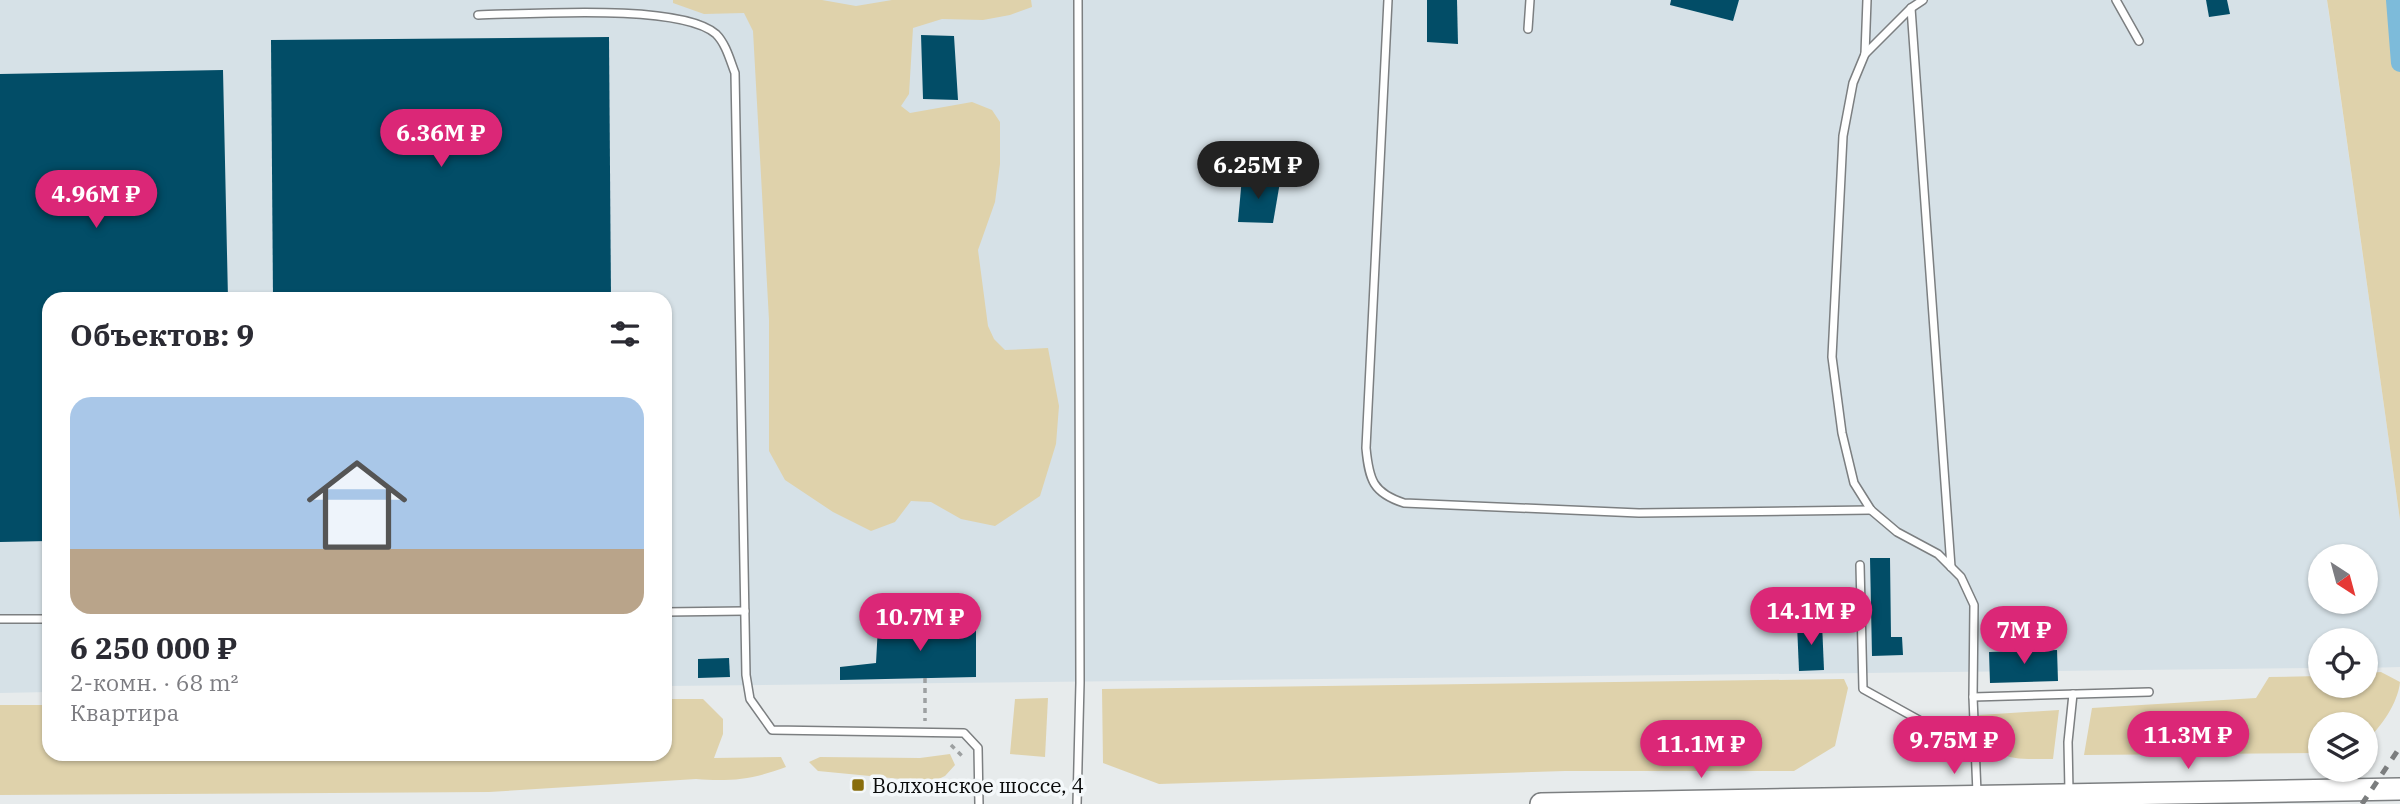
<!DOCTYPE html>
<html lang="ru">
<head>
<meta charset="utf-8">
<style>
	:root { --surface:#fff; --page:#f7f7f7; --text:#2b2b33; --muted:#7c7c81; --line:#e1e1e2; --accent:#db2777 }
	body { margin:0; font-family:"IBM Plex Serif",serif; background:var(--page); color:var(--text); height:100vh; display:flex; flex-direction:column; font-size:26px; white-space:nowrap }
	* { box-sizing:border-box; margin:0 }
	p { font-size:23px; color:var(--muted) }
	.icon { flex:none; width:38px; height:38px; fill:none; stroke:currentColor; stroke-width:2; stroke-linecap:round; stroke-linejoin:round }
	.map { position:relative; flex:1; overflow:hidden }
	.details { position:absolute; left:42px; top:292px; width:630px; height:469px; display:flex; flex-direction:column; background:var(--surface); border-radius:21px; box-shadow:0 2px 5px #0004 }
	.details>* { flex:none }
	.needle { width:46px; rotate:144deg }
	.tools { position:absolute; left:2308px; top:544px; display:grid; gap:14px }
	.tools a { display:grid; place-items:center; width:70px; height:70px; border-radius:50%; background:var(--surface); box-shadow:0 2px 5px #0004; font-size:35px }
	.price { position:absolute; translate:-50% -60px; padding:0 16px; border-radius:24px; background:var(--accent); color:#fff; font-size:23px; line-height:46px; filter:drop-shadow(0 2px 4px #0008) }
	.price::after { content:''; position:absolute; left:50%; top:42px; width:21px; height:16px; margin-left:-10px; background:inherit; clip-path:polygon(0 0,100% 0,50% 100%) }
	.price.current { background:#222; color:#fff }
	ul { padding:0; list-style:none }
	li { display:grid; align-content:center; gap:14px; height:371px; padding:0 28px }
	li+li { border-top:2px solid var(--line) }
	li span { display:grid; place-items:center; height:217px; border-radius:21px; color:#555 }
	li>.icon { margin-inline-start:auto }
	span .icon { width:126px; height:126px; fill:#fffc; stroke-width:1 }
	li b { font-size:30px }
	h2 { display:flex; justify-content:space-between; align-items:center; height:84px; padding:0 28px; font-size:30px }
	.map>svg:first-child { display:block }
</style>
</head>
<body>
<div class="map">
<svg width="2400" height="804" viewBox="0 0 2400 804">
	<rect width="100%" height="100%" fill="#e7ebec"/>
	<path fill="#d6e1e7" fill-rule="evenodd" d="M0,0H2327L2400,520V667L2366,668V640H2320V668L665,686V299H49V692L0,693ZM2320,556H2366V602H2320Z"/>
	<g fill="#dfd2ab">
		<path d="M673,0H822L856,6L892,0H1031L1032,7L1010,15L983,20L942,19L913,28L909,94L901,106L910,113L972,102L992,110L1000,122V164L995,202L978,250L988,326L994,339L1005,350L1048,348L1059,406L1056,444L1040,496L995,526L961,519L931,502L911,501L895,522L871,531L833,512L785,480L769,451V320L753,31L744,13L704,14L673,3Z"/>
		<path d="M2327,0H2400V520L2329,13Z"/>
		<path d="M2381,672L2400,682C2398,703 2381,727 2366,741V724H2320V753L2084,755L2092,708L2256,698L2269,677L2320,676V686H2366V673Z"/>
		<path d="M1844,679L1848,688L1835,746L1794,771H1565L1159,784L1103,763L1102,689Z"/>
		<path d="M1048,698L1045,757L1010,754L1015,699Z"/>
		<path d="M665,699H703L723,719V734L714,758L781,757L786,767C754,779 730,782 696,779L489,792L0,795V705H49V754H665Z"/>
		<path d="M2059,710L2053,759C2009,759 1992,763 1979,715Z"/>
		<path d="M950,754L955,765L945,776L932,782L818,771L809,762L820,757L920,758Z"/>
	</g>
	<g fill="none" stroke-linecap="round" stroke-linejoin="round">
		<path stroke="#7dbbda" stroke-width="18" d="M2395,0L2400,63"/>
	</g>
	<g fill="#024d67">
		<path d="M1427,0H1457L1458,44L1427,42Z"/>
		<path d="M1671,0H1739L1733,21L1670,5Z"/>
		<path d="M2206,0H2227L2230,14L2209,17Z"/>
		<path d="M921,35L954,36L958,100L923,99Z"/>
		<path d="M609,37L611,299H273L271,40Z"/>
		<path d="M223,70L228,299H49V541L0,542V74Z"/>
		<path d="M1242,177L1280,182L1273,223L1238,222Z"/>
		<path d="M1870,558H1890L1891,637H1902L1903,655L1872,656Z"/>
		<path d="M976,623V677L840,680V667L876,663L878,626Z"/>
		<path d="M1822,623L1824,670L1799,671L1797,624Z"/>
		<path d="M2057,650L2058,681L1990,683L1989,652Z"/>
		<path d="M729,658L730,677L698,678V659Z"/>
	</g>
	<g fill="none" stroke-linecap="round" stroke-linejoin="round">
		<defs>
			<g id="service">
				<path d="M1388,0L1366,448C1369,480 1373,493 1404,503L1639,513L1871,510"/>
				<path d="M1867,0L1865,54L1853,83L1843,136L1832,357L1842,433L1854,483L1871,510L1897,532L1938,554L1961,577L1974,605L1973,697L1977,793"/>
				<path d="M2116,0L2139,41"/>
				<path d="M1911,8L1951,567"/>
				<path d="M478,15C529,14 681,3 716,34C726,44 730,60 735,73L746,675L750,699L772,730L964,733L978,748L979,804"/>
				<path d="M1528,29L1530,0"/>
				<path d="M1865,54L1911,8L1923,0"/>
				<path d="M1860,565L1863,689L1975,751"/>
				<path d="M665,612L745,611"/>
				<path d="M0,619H49"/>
				<path d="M1973,697L2149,692"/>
				<path d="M2069,791L2068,742L2073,694"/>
				<path d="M1077,804L1080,683L1078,0"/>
			</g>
			<path id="secondary" d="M1541,804L2400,789"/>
		</defs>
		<use href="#service" stroke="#7c7f81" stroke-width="10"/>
		<use href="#secondary" stroke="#7c7f81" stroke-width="24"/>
		<g stroke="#9da0a1" stroke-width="3.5" stroke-dasharray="5 5" stroke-linecap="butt">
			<path d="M925,678V721"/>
			<path d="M951,745L962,756"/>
		</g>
		<use href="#service" stroke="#fff" stroke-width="7"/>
		<use href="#secondary" stroke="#fff" stroke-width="21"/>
		<path stroke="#7b7d7e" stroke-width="5" stroke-dasharray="9 9" stroke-linecap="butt" d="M2362,804L2400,747"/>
	</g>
	<rect fill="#886d0c" stroke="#f4f8fa" stroke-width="2.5" x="851" y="778" width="14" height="14" rx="3.5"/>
	<g text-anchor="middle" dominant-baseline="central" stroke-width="7" stroke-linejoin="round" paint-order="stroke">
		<g font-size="21" fill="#0b0c0c" stroke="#f4f8fa" text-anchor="start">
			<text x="872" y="785">Волхонское шоссе, 4</text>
		</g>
	</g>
</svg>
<div class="tools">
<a><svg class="needle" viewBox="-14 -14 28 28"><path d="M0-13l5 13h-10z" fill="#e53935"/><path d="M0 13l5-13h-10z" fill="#7c7c81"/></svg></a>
<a><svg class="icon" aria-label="locate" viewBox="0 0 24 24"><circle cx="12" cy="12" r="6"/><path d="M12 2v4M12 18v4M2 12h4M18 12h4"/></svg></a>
<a><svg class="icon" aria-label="layers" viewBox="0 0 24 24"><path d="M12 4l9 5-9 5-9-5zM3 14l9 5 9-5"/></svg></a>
</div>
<b class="price" style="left:441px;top:169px">6.36M ₽</b>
<b class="price current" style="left:1258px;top:201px">6.25M ₽</b>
<b class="price" style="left:96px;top:230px">4.96M ₽</b>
<b class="price" style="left:1811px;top:647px">14.1M ₽</b>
<b class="price" style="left:920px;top:653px">10.7M ₽</b>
<b class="price" style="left:2024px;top:666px">7M ₽</b>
<b class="price" style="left:2188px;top:771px">11.3M ₽</b>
<b class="price" style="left:1954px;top:776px">9.75M ₽</b>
<b class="price" style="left:1701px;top:780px">11.1M ₽</b>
<section class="details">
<h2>Объектов: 9<svg class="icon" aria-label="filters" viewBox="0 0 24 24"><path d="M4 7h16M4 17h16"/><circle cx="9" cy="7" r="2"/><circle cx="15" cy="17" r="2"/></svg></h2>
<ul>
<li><span style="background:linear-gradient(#a9c7e8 70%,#b9a48a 0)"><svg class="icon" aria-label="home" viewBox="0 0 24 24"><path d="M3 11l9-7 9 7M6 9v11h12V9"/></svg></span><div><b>6 250 000 ₽</b><p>2-комн. · 68 m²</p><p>Квартира</p></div></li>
</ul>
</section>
</div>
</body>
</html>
